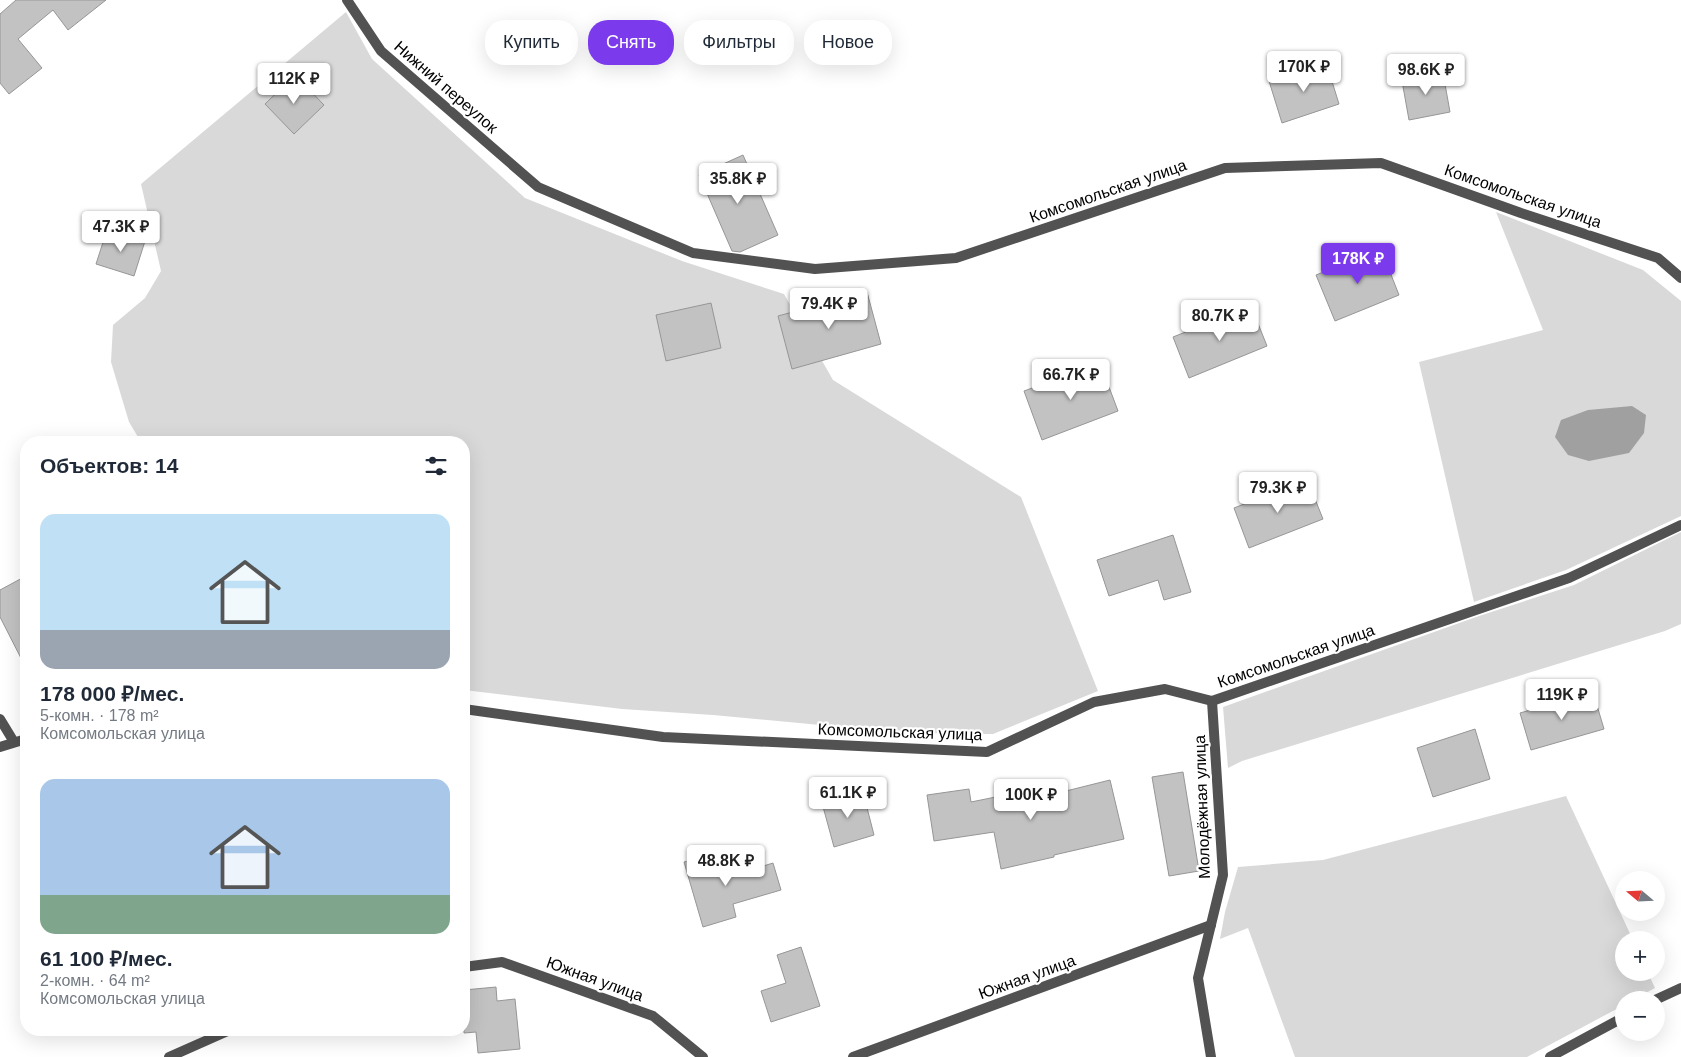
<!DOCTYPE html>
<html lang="ru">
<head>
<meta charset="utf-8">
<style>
	:root { --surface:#fff; --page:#f2f2f3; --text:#1f2937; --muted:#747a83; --accent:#7c3aed }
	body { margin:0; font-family:Helvetica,sans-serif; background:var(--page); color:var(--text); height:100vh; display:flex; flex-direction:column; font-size:19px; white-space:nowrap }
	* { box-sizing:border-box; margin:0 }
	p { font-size:16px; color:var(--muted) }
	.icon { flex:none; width:28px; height:28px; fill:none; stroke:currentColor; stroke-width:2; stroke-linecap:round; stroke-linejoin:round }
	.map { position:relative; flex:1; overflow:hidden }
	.side { position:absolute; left:20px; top:436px; width:450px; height:600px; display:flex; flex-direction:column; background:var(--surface); border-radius:20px; box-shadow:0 5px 20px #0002 }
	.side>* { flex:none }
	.guide { position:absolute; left:485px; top:20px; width:475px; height:45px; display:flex; gap:10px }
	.needle { width:32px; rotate:289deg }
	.fabs { position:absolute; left:1615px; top:871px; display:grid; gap:10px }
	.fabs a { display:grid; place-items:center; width:50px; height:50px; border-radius:50%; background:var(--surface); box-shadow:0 5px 20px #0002; font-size:25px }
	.price { position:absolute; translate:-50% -42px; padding:0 11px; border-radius:5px; background:#fff; color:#222; font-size:16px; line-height:32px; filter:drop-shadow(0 1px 2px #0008) }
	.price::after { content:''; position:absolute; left:50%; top:30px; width:15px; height:11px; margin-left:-8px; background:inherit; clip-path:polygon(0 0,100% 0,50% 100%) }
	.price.active { background:var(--accent); color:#fff }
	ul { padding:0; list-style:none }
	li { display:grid; align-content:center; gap:10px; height:265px; padding:0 20px }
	li span { display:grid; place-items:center; height:155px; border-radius:15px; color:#555 }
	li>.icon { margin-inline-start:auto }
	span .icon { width:90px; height:90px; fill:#fffc; stroke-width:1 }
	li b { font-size:21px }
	h2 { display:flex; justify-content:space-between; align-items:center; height:60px; padding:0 20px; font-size:21px }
	.chip { padding:0 18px; border-radius:20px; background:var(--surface); box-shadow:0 5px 20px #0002; font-size:18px; line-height:45px }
	.chip.active { background:var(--accent); color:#fff }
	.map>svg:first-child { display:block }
</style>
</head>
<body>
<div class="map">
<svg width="1681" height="1057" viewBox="0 0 1681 1057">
	<rect width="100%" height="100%" fill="#fff"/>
	<g fill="#d9d9d9">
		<path d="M346,12L372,59L525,198L682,261L784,294L833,380L1021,497L1098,691L993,734H949L852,728L713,715L622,709L464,690V442H141L129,422L111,362L113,325L145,298L161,271L141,184Z"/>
		<path d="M1496,212L1643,270L1681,301V516L1566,570L1474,602L1419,362L1543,330Z"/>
		<path d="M1681,532V624L1665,631L1242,761L1228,768L1223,707L1479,616L1574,585Z"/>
		<path d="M1566,796L1633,940H1624V972L1648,973L1655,988L1633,1000H1624V1005L1527,1057H1295L1248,928L1220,939L1225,912L1238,867L1323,860Z"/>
	</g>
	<path fill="#a0a0a0" d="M1632,406L1646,415L1644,433L1629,453L1589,461L1568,455L1555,437L1561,420L1588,410Z"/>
	<g fill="#c2c2c2" stroke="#969696">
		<path d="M16,0H106L68,30L53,10L18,39L42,68L9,94L0,83V14Z"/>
		<path d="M1326,62L1339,104L1282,123L1269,81Z"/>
		<path d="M1443,73L1450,112L1409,120L1402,81Z"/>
		<path d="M295,75L324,105L294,134L265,104Z"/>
		<path d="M743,155L778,235L740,252L732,251L699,175Z"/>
		<path d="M107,230L145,241L134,276L96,264Z"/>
		<path d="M1381,249L1399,295L1335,321L1316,275Z"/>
		<path d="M867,292L881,344L792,369L778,316Z"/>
		<path d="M711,303L721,348L666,361L656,315Z"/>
		<path d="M1251,306L1267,346L1189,378L1173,337Z"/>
		<path d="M1100,363L1118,411L1042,440L1024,391Z"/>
		<path d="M1307,479L1323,519L1249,548L1234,508Z"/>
		<path d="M1173,535L1191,592L1164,600L1158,580L1109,596L1097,560Z"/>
		<path d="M26,576V668L0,617V590Z"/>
		<path d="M1593,692L1604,729L1531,750L1520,713Z"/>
		<path d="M1475,729L1490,779L1433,797L1417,748Z"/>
		<path d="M1183,772L1199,871L1169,876L1152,777Z"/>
		<path d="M1110,780L1124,839L1054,855V857L1001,869L994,832L934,841L927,795L969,789L971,802L1040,788L1042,797Z"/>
		<path d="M863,792L874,835L834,847L822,803Z"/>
		<path d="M718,853L725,878L773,863L781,890L733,904L736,917L703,927L684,862Z"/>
		<path d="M801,947L820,1006L771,1022L761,991L786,983L777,955Z"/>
		<path d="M496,987L497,1001L515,999L520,1049L478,1053L476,1032L464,1033V990Z"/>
	</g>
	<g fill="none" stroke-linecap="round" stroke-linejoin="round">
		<g stroke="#525252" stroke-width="10">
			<path d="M347,0L381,51L538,187L693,253L815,269L956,258L1225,168L1381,163L1521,213L1658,258L1681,278"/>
			<path d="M464,709L663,737L987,752L1094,702L1165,689L1212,701L1569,578L1681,525"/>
			<path d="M0,719L14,742"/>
			<path d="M0,747L26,739"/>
			<path d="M464,967L502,962L653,1016L703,1057"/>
			<path d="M1655,1000L1681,988"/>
			<path d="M169,1057L230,1030"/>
			<path d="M853,1057L1211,925"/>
			<path d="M1211,1057L1198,978L1223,875L1212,701"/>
			<path d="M1550,1057L1624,1017"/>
		</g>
	</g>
	<g text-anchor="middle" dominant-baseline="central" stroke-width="4.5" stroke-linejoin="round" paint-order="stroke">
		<g font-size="16" fill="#000" stroke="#fff">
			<text transform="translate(446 87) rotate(41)">Нижний переулок</text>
			<text transform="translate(1108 191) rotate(-19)">Комсомольская улица</text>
			<text transform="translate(1523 196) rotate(19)">Комсомольская улица</text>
			<text transform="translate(1296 656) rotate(-19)">Комсомольская улица</text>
			<text transform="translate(900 732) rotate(2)">Комсомольская улица</text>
			<text transform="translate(1202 807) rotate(-92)">Молодёжная улица</text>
			<text transform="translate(1027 977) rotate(-20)">Южная улица</text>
			<text transform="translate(595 979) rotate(20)">Южная улица</text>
		</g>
	</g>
</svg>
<div class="fabs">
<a><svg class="needle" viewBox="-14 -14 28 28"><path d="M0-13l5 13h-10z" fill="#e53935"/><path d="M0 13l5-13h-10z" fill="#747a83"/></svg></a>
<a>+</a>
<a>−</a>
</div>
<b class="price" style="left:1304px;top:93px">170K ₽</b>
<b class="price" style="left:1426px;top:96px">98.6K ₽</b>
<b class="price" style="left:294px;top:105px">112K ₽</b>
<b class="price" style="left:738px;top:205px">35.8K ₽</b>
<b class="price" style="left:121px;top:253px">47.3K ₽</b>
<b class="price active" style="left:1358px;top:285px">178K ₽</b>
<b class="price" style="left:829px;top:330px">79.4K ₽</b>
<b class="price" style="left:1220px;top:342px">80.7K ₽</b>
<b class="price" style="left:1071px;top:401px">66.7K ₽</b>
<b class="price" style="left:1278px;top:514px">79.3K ₽</b>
<b class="price" style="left:1562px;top:721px">119K ₽</b>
<b class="price" style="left:848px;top:819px">61.1K ₽</b>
<b class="price" style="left:1031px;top:821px">100K ₽</b>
<b class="price" style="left:726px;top:887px">48.8K ₽</b>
<div class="guide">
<a class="chip">Купить</a>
<a class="chip active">Снять</a>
<a class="chip">Фильтры</a>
<a class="chip">Новое</a>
</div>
<section class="side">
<h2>Объектов: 14<svg class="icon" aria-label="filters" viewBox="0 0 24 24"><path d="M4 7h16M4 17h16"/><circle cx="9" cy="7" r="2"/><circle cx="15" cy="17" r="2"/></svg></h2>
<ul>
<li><span style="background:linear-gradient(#bfe0f5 75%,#9aa5b1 0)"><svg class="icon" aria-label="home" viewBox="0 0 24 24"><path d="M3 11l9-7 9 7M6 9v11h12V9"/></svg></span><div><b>178 000 ₽/мес.</b><p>5-комн. · 178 m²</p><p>Комсомольская улица</p></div></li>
<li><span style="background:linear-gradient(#a9c7e8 75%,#7fa58c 0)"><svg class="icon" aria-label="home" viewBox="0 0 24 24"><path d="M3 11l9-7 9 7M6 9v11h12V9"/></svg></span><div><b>61 100 ₽/мес.</b><p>2-комн. · 64 m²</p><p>Комсомольская улица</p></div></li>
</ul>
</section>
</div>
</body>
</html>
